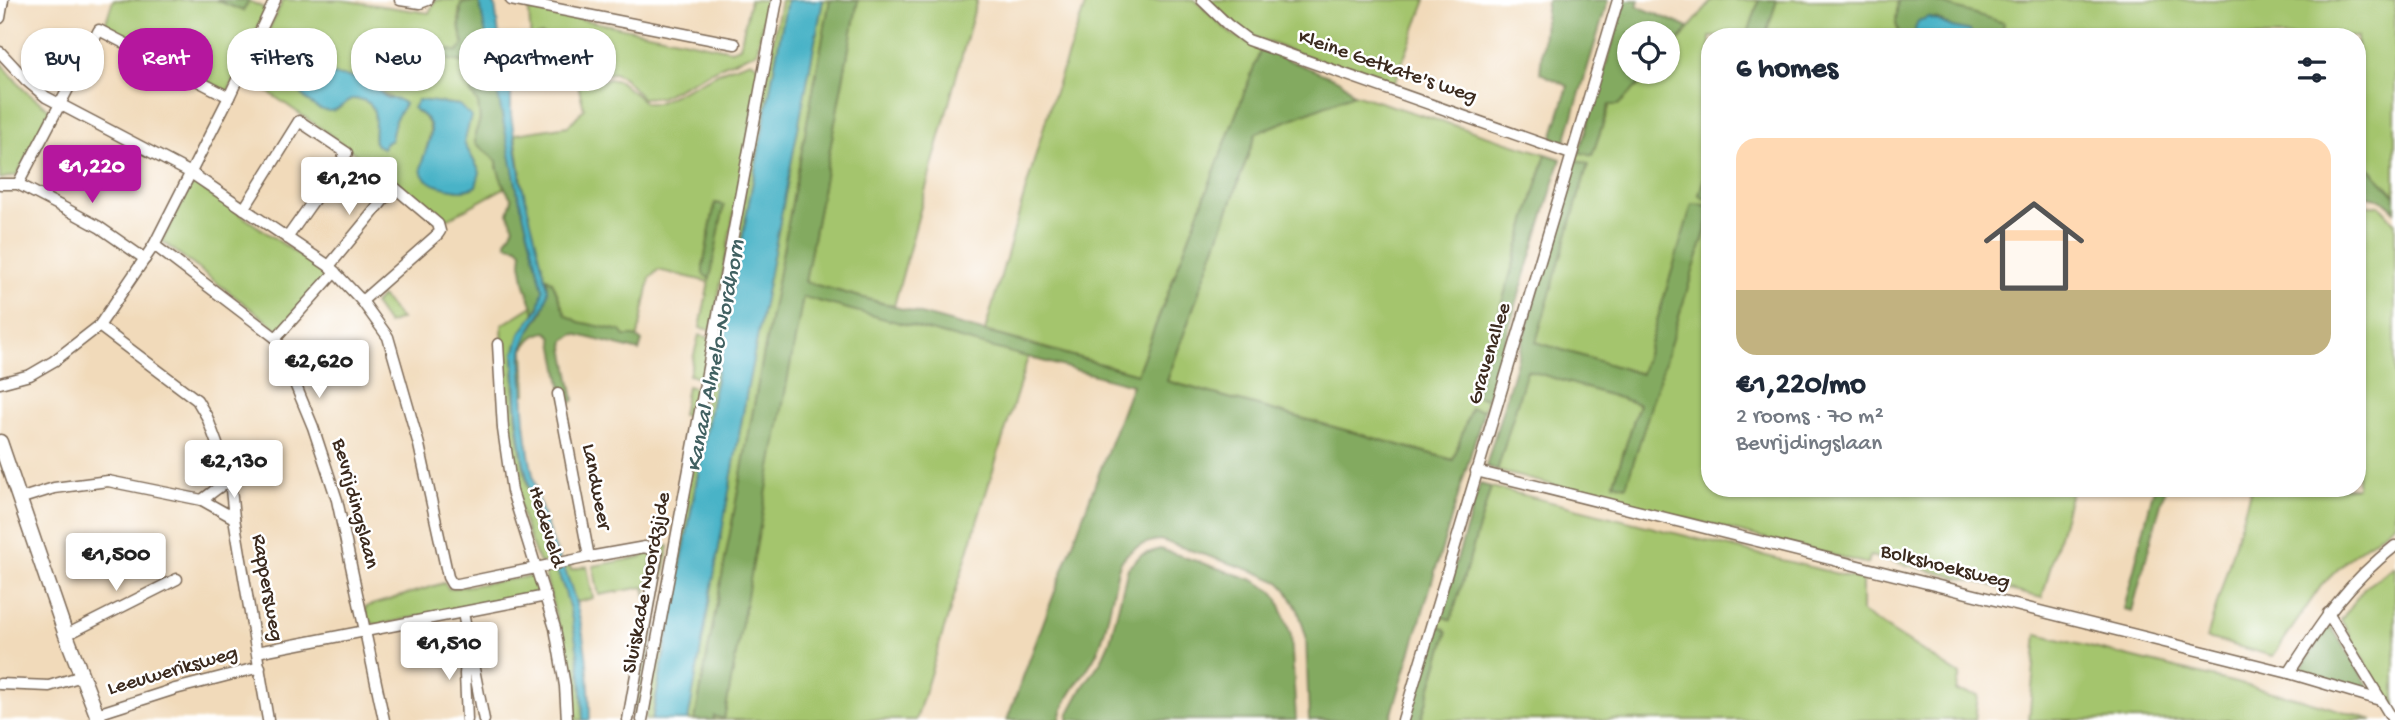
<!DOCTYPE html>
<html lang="en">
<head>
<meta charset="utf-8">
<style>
	:root { --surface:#fff; --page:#f6f6f7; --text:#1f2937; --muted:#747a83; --line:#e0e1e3; --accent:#b5179e }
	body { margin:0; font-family:"Gochi Hand",sans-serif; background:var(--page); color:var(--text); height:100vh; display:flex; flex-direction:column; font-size:26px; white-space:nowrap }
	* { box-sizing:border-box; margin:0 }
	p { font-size:23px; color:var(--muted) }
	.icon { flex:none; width:38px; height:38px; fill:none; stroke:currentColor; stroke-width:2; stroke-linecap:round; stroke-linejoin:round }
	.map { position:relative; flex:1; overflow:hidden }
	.side { position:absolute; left:1701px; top:28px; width:665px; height:469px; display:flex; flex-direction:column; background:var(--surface); border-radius:28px; box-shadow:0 2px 5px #0004 }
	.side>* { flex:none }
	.top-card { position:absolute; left:21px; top:28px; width:665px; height:63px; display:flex; gap:14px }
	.buttons { position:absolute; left:1617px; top:21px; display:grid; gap:14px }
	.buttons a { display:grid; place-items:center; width:63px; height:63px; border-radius:50%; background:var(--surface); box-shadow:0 2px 5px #0004; font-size:35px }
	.price { position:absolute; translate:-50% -60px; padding:0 16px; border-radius:7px; background:#fff; color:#222; font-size:23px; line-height:46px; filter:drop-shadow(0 2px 4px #0008) }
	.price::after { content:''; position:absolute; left:50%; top:42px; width:21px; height:16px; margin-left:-10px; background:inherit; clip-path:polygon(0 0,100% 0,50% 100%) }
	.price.on { background:var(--accent); color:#fff }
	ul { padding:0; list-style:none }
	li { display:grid; align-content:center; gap:14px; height:371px; padding:0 35px }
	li+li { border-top:2px solid var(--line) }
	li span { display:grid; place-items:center; height:217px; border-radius:21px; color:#555 }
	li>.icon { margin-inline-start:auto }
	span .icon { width:126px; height:126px; fill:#fffc; stroke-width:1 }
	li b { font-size:30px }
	h2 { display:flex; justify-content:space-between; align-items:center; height:84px; padding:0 35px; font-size:30px }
	.tag { padding:0 24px; border-radius:28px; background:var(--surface); box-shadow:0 2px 5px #0004; font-size:24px; line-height:63px }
	.tag.on { background:var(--accent); color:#fff }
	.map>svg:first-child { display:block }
</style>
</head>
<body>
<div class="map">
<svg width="2395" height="720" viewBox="0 0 2395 720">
	<rect width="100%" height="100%" fill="#fff"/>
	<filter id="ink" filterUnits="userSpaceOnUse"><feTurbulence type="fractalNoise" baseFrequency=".0143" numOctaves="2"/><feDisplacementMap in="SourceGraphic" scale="14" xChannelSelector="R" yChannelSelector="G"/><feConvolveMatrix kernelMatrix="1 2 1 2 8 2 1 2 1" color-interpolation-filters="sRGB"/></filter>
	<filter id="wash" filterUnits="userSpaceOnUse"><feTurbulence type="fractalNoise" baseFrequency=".00686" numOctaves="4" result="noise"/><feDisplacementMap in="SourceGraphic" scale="28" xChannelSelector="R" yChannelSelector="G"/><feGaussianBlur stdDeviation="1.57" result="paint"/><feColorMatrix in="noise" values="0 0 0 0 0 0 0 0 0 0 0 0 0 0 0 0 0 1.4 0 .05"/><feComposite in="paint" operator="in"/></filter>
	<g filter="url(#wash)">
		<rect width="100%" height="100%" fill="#f1daba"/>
		<g fill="#a4c56d" stroke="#707846" stroke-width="2" fill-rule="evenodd">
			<path d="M113,0H216L243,11L249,1L266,9L228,92L104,28Z"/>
			<path d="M283,0H342L429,13L435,0H479V2L461,3C457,14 459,34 464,44L459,52L442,48L426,56L473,63C470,86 479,95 480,115C480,124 475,133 475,143L497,161V169L502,175L504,188L442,222L394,183L322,129L246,77ZM308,72L357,78L401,104L395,120L391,140L385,143L374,141C375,121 381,98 351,99L336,110ZM418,100L459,105L468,128L464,143L478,168L476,186C459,195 443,186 426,179C414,154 447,128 417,112L416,104Z"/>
			<path d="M750,0H767L757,52L724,65L661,97L642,98L624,78L614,73L567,78L565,55L547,54L552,45L550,38L541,34L534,37L531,42L529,12L531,9L731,50L740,47Z"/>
			<path d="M781,0H787L654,707L652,720H645Z"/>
			<path d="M823,0H830L704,673L695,720H688L748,385Z"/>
			<path d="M858,0H977L894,306L805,282Z"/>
			<path d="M1087,0H1195L1231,34L1261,49L1137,374L985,331L1049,109Z"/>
			<path d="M1208,0H1426L1394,84L1294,52L1257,38L1235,25Z"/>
			<path d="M1712,0H1759L1747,37H1710V160L1699,195L1702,198H1710V208L1705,205H1692L1641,374L1535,342L1588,165L1576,160L1579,152L1592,155L1610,105H1618L1652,72H1668V54Z"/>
			<path d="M1777,0H1898L1896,23L1900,37H1765Z"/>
			<path d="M1929,0H2395V195L2357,155V37H2000L2003,23Z"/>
			<path d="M751,61L761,68L712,330L700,328L709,282L658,270L650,278L636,346L567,322L548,289L524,196L515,134L568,126L584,109L578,84L608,79L619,81L646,103H657L727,69ZM715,203L724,205L709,279L703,267Z"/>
			<path d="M0,62L24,90L50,110L17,175L0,179Z"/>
			<path d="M1354,94L1546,154L1475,394L1477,396L1487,399L1484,410L1471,408L1454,460L1167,381L1256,133Z"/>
			<path d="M193,182L328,275L279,330L162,241Z"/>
			<path d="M2357,204L2380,206L2395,223V523L2348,559L2321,586L2273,656L2207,638L2251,488H2357Z"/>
			<path d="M1710,217V488H2072L2042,598L1870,556L1868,564L1497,471L1527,369L1639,404L1614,482L1654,393Z"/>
			<path d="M381,296L401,319L388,324L374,304Z"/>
			<path d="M802,296L1028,357L916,720H713L714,716L724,718Z"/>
			<path d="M534,305L535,313C528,321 515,347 514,357C513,425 525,498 552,561L540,563C514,513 505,430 503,374C502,357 503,341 502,325Z"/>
			<path d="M699,335L711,338L703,378L689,375Z"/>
			<path d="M687,386L702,389L692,440L683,439L688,416L682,415Z"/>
			<path d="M1491,487L1862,580V612L1960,675L1956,691L1978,695L1975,720H1421L1447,634L1445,629L1437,626L1440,615L1451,619Z"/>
			<path d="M666,546H669L638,720H632L664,548Z"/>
			<path d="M645,552L652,555L646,598L644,587L599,595L593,566L643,557L642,553Z"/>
			<path d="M570,566L571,570L587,566L593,598L574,603L564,568Z"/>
			<path d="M2395,566V715L2341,620L2364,588Z"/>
			<path d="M556,570C574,603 583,682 583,720H571L565,653L545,574L547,571Z"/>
			<path d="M532,576L535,578L537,593L377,625L368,621L365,607L444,583L449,589Z"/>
			<path d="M2037,634L2301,699L2373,720H2029Z"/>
		</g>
		<g fill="#83aa60" stroke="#5f6a3f" stroke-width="2">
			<path d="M216,0H247L249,1L243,11Z"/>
			<path d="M479,0L518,194L543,289L542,301L535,313L525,285L521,263L522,251L518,247L507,245L506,241L514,227L508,213L512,199C505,190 497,172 497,161L475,143V134L480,120L478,103L471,93L473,64L426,56L428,51L435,47L458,52L464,44L460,30L461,3L478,2Z"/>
			<path d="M830,0H858L805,282L1137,374L1261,49L1341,81L1354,94L1256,133L1167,381L1453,460L1471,408L1484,410L1390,720H1309L1306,636L1298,610L1286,589L1279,582L1256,572L1160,540C1145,542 1127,549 1120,564C1117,570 1116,579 1115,585C1109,609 1106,636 1094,658C1082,679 1064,696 1060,720H1007L1132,385L803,297L724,719L714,716L713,720H695Z"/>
			<path d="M1547,0H1608L1565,142L1552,138L1568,86L1540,73Z"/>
			<path d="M1626,0H1639L1637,6L1689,28L1668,54V33H1629V72H1652L1618,105H1609L1592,156L1579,152Z"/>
			<path d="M1759,0H1777L1765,37H1747Z"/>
			<path d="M1898,0H1929L2004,23L2000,37H1974L1970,31L1952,27L1935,18L1915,33L1917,37H1900L1896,23Z"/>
			<path d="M1546,154L1561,159L1487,399L1476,396L1475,394Z"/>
			<path d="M2357,155L2395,195V211C2383,198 2375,196 2357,195Z"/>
			<path d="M1576,160L1588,164L1536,342L1641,374L1692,204L1705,205L1710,208V217L1626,486L1614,483L1639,404L1527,370L1497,471L1486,466Z"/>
			<path d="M1710,160V198H1702L1699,195Z"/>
			<path d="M715,203L724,205L710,279L703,274V267Z"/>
			<path d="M547,278L552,281L566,315L579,322L621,331L625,336H635L642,341L639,351L575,334L565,340L564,347L574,400L570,403L564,401L552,336L547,332C536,333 528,340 524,350L526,394L523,395L522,351L529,332L543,311L548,289Z"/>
			<path d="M1480,484L1491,487L1451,620L1440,615Z"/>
			<path d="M2154,488H2165L2132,611L2124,609Z"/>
			<path d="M1160,549L1253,580L1272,591L1277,597L1291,635L1296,720H1068L1069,713L1083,687L1101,661L1110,641L1128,568L1141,555Z"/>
			<path d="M1437,626L1445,629L1447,633L1421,720H1408Z"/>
			<path d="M2332,628L2371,690L2366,691L2300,671L2326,629Z"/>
		</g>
		<g fill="#49b3c7" stroke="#426e72" stroke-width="2">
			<path d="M479,0H489L495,5L503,67L511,94V115L521,181L548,289C547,314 528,324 523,347C520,359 522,373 523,385C524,445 536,505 560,560L552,561L536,519L523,459L517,415L514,354L520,334L539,308L543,289L518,194Z"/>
			<path d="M787,0H823L748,385L689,715L688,720H652Z"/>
			<path d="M1929,17L1952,27L1970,31L1974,37H1917L1915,29L1918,21Z"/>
			<path d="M308,72L357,78L374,87L387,98L399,100L405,104L395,120L391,140L385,143L383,148L375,144C372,125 385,98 351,99C345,103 338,111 330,111C314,112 292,91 301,76Z"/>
			<path d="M418,100L459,105L471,116L464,143L480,172L476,186C465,192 455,190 443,187C401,176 433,152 431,128C429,117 419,114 413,108Z"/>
			<path d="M564,568C583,614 590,670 590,720H583C583,682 574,603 556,570Z"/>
		</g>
	</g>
	<g filter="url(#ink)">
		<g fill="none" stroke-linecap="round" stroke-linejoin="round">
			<defs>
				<g id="minor">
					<path d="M400,0L420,3L428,0"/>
					<path d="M511,0L735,44"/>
					<path d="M1202,0L1228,25L1248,40L1571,154"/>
					<path d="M0,18L3,0"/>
					<path d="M0,52L27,81L46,97L191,173L329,266L362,301L388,337L419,445L448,577L452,584H458L589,557"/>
					<path d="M0,184H18L68,210L99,227L145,259"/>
					<path d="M18,184L99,30L229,97"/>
					<path d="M244,209L299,121L347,153L287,238"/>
					<path d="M154,245L276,338L313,427L337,500L384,720"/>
					<path d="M329,266L394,187L438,224L440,231L438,234L362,301"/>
					<path d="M99,326L197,400L207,417L230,479L234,518"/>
					<path d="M276,338L335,272"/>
					<path d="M498,344L503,429L512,491L555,628L565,686L567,720"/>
					<path d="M0,383L30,375L54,361L99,326L154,245L229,97L275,0"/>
					<path d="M558,394L589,557L645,547L655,551L657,555L628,720"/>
					<path d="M1476,471L2289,673L2380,700"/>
					<path d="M19,499L54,488L108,481L202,500L234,518L268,720"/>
					<path d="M202,500L230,479"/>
					<path d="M463,613L484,720"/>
					<path d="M2328,613L2393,720"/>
					<path d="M66,635L177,579"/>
					<path d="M257,652L546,596"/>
					<path d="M2289,673C2322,622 2346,584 2395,546"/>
					<path d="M0,684L49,686L82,676"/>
					<path d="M97,714L175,689L260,667"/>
					<path d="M467,720L465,674L467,651"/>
					<path d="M642,720L777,0"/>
					<path d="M1403,720L1618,0"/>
				</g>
				<path id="tertiary" d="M0,442L66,635L99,720"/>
			</defs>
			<use href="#minor" stroke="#7b6855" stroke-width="13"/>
			<use href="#tertiary" stroke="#7b6855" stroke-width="17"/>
			<use href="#minor" stroke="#fff" stroke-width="10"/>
			<use href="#tertiary" stroke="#fff" stroke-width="14"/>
		</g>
	</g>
	<g text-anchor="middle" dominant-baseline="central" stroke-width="5" stroke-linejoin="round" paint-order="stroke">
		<g font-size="21" fill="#3b2a1e" stroke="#fff">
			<text transform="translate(1387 68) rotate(19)">Kleine Getkate's weg</text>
			<text transform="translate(1491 354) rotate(-73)">Gravenallee</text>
			<text transform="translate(595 487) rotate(79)">Landweer</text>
			<text transform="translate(354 504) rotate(75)">Bevrijdingslaan</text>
			<text transform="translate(545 527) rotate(73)">Hedeveld</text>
			<text transform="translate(1945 568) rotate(14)">Bolkshoeksweg</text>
			<text transform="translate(648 583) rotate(-79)">Sluiskade Noordzijde</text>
			<text transform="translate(266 588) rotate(80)">Rappersweg</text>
			<text transform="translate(173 672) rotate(-16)">Leeuweriksweg</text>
		</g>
		<g font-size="23" font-style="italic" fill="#416162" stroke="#fff">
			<text transform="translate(717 356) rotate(-79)">Kanaal Almelo-Nordhorn</text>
		</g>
	</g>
</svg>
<div class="buttons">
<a><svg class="icon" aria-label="locate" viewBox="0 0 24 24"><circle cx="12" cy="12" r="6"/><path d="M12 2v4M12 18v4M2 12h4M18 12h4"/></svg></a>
</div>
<b class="price on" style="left:92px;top:205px">€1,220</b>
<b class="price" style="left:349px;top:217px">€1,210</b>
<b class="price" style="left:319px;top:400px">€2,620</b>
<b class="price" style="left:234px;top:500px">€2,130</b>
<b class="price" style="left:116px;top:593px">€1,500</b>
<b class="price" style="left:449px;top:682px">€1,510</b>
<div class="top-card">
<a class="tag">Buy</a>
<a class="tag on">Rent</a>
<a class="tag">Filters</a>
<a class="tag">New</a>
<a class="tag">Apartment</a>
</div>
<section class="side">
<h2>6 homes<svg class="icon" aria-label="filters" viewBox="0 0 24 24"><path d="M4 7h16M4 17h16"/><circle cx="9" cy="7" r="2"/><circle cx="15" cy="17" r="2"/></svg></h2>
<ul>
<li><span style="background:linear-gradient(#ffd9b3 70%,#c2b280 0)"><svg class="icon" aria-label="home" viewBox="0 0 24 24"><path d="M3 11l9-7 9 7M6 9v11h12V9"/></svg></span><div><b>€1,220/mo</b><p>2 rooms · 70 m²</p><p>Bevrijdingslaan</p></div></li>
</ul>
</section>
</div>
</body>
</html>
